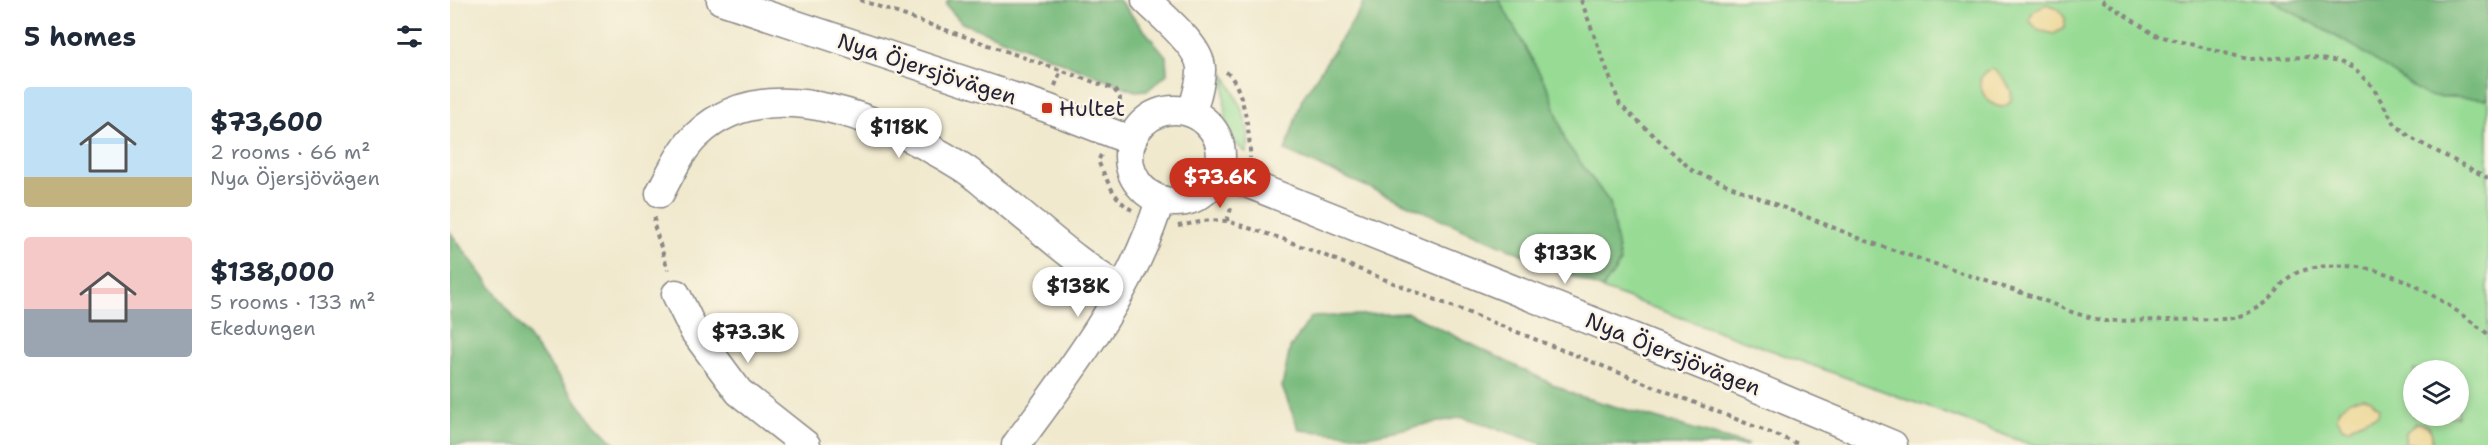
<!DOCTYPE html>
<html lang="en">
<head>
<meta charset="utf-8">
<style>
	:root { --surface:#fff; --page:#f6f6f7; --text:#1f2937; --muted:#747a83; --accent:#c8321e }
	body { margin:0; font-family:"Shantell Sans",sans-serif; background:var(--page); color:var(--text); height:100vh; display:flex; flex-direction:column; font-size:22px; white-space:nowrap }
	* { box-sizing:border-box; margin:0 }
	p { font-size:20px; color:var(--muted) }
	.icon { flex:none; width:33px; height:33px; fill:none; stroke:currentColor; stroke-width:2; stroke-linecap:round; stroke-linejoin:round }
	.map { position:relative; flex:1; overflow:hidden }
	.sheet { display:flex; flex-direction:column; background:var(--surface); width:450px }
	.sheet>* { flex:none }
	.buttons { position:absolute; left:1953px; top:360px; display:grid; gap:12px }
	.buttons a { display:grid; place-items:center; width:66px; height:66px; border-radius:50%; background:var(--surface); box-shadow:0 3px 9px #0003; font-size:30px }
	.price { position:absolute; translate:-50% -51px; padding:0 14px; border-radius:21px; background:#fff; color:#222; font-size:20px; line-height:39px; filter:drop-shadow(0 2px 3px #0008) }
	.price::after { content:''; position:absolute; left:50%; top:36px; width:18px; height:14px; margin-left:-9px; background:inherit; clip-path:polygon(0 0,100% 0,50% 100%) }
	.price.active { background:var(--accent); color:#fff }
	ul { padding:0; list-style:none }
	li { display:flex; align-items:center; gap:18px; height:150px; padding:0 24px }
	li span { display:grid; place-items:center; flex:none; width:168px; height:120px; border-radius:6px; color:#555 }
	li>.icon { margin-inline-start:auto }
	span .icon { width:72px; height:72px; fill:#fffc; stroke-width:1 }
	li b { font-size:26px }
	h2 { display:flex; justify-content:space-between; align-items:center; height:72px; padding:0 24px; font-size:26px }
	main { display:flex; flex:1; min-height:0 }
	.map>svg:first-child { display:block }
</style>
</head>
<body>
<main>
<section class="sheet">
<h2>5 homes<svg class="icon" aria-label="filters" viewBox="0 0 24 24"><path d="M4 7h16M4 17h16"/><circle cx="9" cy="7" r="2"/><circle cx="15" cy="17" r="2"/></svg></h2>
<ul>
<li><span style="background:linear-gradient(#bfe0f5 75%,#c2b280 0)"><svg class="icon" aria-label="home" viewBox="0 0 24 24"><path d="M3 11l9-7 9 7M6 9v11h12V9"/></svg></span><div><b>$73,600</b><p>2 rooms · 66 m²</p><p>Nya Öjersjövägen</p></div></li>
<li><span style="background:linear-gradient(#f6c9c9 60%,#9aa5b1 0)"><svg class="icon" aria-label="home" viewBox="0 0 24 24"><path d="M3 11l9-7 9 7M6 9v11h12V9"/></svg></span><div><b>$138,000</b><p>5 rooms · 133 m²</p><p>Ekedungen</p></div></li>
</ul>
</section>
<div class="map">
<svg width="2038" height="445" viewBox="0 0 2038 445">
	<rect width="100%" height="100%" fill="#fcf5e5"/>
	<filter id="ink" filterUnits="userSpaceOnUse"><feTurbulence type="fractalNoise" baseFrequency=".0167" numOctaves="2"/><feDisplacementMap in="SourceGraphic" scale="12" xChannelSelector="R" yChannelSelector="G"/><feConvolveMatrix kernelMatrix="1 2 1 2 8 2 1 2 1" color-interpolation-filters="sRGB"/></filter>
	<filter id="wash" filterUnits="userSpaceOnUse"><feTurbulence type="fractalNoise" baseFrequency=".008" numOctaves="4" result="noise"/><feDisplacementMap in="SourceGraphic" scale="24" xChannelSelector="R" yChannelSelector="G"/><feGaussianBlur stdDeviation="1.35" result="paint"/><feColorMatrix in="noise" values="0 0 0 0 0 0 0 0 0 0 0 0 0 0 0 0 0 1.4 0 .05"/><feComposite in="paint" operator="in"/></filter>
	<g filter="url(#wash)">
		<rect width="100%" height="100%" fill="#f0e9ce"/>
		<g fill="#97db94" stroke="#5c7e68" stroke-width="1.5" fill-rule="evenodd">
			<path d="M1049,0H2038V445H1582L1152,289L1170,263L1160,203L1116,143L1100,92ZM1964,370H2008V416H1964Z"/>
			<path d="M775,75C786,96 805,130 796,153C771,134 774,104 775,75Z"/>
		</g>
		<g fill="#79bb7e" stroke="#4e6e5c" stroke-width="1.5">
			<path d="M498,0H669L716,56L717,74L698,90L685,91L512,23L496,5Z"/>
			<path d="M913,0H1049L1100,92L1116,143L1160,203L1170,263L1152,289L835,151L852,99L912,7Z"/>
			<path d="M1820,0H2038V99L1977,96L1905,47Z"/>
			<path d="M0,232L137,415L166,445H0Z"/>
			<path d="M958,313L1125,395L1299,445H1095L1013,417L918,436L849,430L832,387L840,348L861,317Z"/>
		</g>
		<g fill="#eeda9e" stroke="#887e6c" stroke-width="1.5">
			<path d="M1597,4L1608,8L1615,18L1614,28L1604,34L1588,30L1579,20L1584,10Z"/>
			<path d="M1543,69C1553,76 1566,91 1560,103L1553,107C1534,107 1518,73 1543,69Z"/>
			<path d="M1913,398L1920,399L1929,408L1928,415L1909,422L1898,429L1892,427L1887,418L1889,409L1900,400Z"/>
			<path d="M1966,423C1977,423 1983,430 1982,440L1978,445L1955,443L1956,432Z"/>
		</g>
	</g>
	<g filter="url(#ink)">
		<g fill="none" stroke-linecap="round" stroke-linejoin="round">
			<defs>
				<g id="minor">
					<path d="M271,0L597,108L682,141"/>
					<path d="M696,0C711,15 750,46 751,68C752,81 745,100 742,113"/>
					<circle cx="725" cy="156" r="46"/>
					<path d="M769,172L1257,367L1443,445"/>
					<path d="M210,193C221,173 230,151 247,135C319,66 442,123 512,167C525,175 536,186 548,195C589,227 626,263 671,289"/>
					<path d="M226,294L244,331L289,392L356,445"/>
					<path d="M566,445C622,369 683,291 710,200"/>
				</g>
			</defs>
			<use href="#minor" stroke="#898684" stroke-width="31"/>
			<g stroke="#898684" stroke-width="4" stroke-dasharray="4.5 4.5" stroke-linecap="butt">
				<path d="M410,0L664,89L670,98L669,109"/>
				<path d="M1131,0L1170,105L1243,171L1419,242L1593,300L1624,313L1654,321L1778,319C1793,316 1807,310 1819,300C1826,294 1830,285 1837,279C1847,270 1863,268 1876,266C1940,261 1990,298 2038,334"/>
				<path d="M1652,0L1705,35L1798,59L1857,57L1890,62L1903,68L1922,86L1945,124L1961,138L2038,178"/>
				<path d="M776,72C793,83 801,138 800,158"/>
				<path d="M605,86L611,70"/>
				<path d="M651,155L648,161C657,180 664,200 682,210"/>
				<path d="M205,217L204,225L218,270"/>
				<path d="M777,221L782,205"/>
				<path d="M728,226L760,220L777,221L833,239L1351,445"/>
			</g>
			<use href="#minor" stroke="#fff" stroke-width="28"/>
		</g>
	</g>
	<rect fill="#c8321e" stroke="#fcf5e5" stroke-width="2" x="591" y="102" width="12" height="12" rx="3"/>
	<g text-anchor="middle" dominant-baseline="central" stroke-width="5" stroke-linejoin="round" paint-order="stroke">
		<g font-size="22" fill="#22223b" stroke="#fcf5e5">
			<text transform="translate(477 69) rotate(18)">Nya Öjersjövägen</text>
			<text transform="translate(1223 354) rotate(22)">Nya Öjersjövägen</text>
		</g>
		<g font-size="22" fill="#22223b" stroke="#fcf5e5" text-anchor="start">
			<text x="609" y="108">Hultet</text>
		</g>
	</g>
</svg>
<div class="buttons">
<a><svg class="icon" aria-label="layers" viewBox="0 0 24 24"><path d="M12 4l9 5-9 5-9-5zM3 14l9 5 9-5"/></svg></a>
</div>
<b class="price" style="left:449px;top:159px">$118K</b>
<b class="price active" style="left:770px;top:209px">$73.6K</b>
<b class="price" style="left:1115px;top:285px">$133K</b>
<b class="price" style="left:628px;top:318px">$138K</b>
<b class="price" style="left:298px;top:364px">$73.3K</b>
</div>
</main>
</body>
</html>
